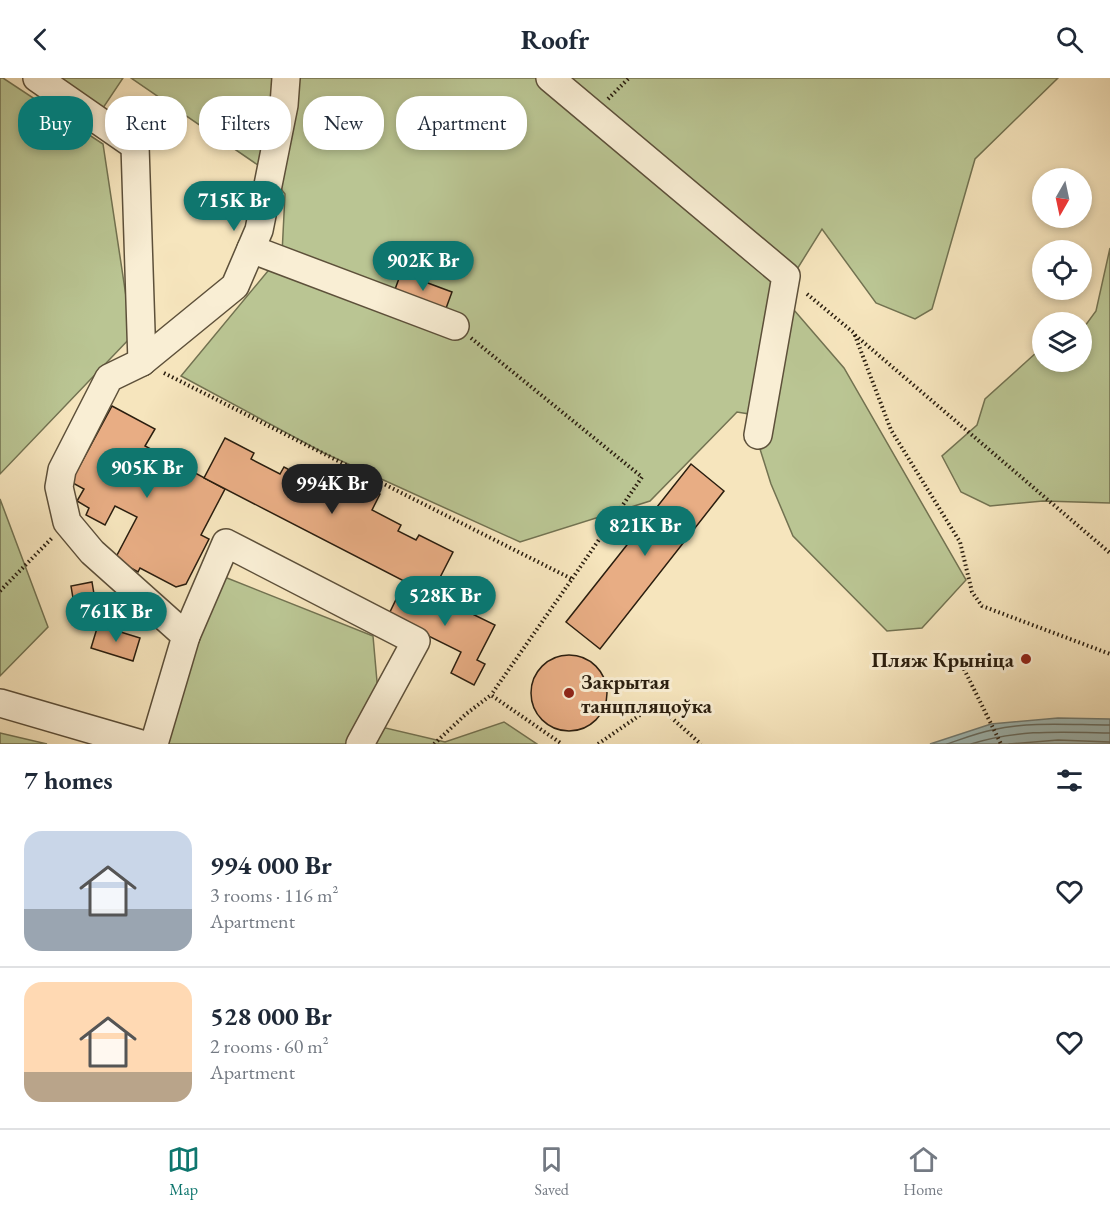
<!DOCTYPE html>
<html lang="en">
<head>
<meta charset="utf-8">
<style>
	:root { --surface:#fff; --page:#f6f6f7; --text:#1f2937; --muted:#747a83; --line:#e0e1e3; --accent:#0f766e }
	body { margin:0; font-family:"EB Garamond",serif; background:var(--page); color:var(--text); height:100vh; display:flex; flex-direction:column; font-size:22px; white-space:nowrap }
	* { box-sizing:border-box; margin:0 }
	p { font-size:20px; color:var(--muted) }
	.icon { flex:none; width:33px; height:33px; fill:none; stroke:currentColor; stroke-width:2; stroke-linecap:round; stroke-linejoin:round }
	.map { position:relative; height:666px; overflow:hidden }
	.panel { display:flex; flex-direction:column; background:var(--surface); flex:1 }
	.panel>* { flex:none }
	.banner { position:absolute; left:18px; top:18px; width:600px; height:54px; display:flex; gap:12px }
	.needle { width:39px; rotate:189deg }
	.controls { position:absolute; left:1032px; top:90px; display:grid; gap:12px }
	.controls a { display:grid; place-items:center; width:60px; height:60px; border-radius:50%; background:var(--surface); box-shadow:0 3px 9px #0003; font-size:30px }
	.price { position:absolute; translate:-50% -51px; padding:0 14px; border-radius:21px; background:var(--accent); color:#fff; font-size:20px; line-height:39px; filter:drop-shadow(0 2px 3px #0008) }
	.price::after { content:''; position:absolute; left:50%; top:36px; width:18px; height:14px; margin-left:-9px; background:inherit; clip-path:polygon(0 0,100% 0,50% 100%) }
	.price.on { background:#222; color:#fff }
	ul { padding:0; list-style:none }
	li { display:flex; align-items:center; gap:18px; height:150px; padding:0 24px }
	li+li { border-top:2px solid var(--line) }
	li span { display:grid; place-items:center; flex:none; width:168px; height:120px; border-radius:18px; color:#555 }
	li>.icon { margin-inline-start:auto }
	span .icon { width:72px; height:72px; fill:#fffc; stroke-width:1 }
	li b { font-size:26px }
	h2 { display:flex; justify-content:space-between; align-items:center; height:72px; padding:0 24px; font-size:26px }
	.chip { padding:0 21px; border-radius:24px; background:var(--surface); box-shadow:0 3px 9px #0003; font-size:21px; line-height:54px }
	.chip.on { background:var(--accent); color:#fff }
	header { display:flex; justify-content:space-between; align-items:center; height:78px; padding:0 24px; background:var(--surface); font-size:27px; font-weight:700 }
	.dock { display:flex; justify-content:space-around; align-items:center; height:84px; border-top:2px solid var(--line); background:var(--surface); font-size:16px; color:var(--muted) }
	.dock a { display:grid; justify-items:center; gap:3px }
	.dock .on { color:var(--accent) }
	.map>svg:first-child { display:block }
</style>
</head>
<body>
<header><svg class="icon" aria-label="back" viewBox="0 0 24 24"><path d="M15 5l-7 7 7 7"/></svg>Roofr<svg class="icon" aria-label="search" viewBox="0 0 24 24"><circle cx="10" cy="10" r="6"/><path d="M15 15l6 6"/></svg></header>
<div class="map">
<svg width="1110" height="666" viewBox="0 0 1110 666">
	<rect width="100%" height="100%" fill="#f6e5bd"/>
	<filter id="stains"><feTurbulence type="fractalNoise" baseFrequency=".00333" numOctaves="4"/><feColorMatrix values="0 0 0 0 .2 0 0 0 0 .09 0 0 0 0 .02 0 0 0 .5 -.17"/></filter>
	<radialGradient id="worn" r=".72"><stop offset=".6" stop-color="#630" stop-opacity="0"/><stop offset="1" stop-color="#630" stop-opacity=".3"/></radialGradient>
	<g fill="#bac593" stroke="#727251" stroke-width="1.5">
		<path d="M0,0H3L103,66L132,258L0,396Z"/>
		<path d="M56,0H123L101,33Z"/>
		<path d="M131,0H1058L975,81L932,231L915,241L876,225L822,151L781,217L844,290L966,502L922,550L887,553L793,458L771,406L749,336L737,334L650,423L520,464L324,375L181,298L282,176L285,116L268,94Z"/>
		<path d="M1110,170V425L1043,423L990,428L961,414L942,378L977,347L985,321L1037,274H1042V284H1082V252L1096,233Z"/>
		<path d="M0,421L48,549L0,598Z"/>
		<path d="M217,496L373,558L381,649L445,664L504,644L537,666H157Z"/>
		<path d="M0,655L47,666H0Z"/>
	</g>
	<path fill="#a0bdbb" stroke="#717d76" stroke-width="1.5" d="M1058,640L1110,641V666H930L991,646Z"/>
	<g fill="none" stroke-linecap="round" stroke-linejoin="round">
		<g stroke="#656e65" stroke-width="1.5">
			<path d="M947,666C962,661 977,655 992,652C1031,643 1071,647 1110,647"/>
			<path d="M971,666C1017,651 1063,654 1110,655"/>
			<path d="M1009,666L1058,662L1110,664"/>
		</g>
	</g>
	<g fill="#e8ad84" stroke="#2a1e0f" stroke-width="1.5">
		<path d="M224,110L255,114L254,134L221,131Z"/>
		<path d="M401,195L452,214L445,233L394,214Z"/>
		<path d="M112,328L155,351L145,368L225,411L201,457L209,461L186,506L176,509L140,490L138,494L115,481L137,439L115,428L105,447L86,437L89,430L77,423L84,411L71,404Z"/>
		<path d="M225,360L254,375L251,381L280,396L284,389L316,406L326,387L380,416L372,432L401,447L398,453L416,462L419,457L453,474L431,517L204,400Z"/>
		<path d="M691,386L724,413L600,571L566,544Z"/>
		<path d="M405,503L495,547L477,582L485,586L474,607L451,595L461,574L388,538Z"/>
		<path d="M92,504L95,522L74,526L71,508Z"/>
		<path d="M98,547L140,560L133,583L91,570Z"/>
		<circle cx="569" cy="615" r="38"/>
	</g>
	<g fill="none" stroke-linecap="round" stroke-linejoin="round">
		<defs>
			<g id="minor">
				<path d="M37,0L135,68L142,284"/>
				<path d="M550,0L786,198L758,357"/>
				<path d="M251,171L455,248"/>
				<path d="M186,558L226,465L416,563L360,666"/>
				<path d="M0,625L141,666"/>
				<path d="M154,666L186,558L92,474L67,444L59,409L62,392L109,300L142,284L235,208L259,152L284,27L286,0"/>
			</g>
		</defs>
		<use href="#minor" stroke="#5d503a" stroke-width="30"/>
		<g stroke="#2a1e0f" stroke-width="4" stroke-dasharray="1.5 3" stroke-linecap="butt">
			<path d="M608,21L629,0"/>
			<path d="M807,216L854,255L891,352L960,464L972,514L982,528L1110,576"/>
			<path d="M855,257L1110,475"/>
			<path d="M471,260L642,399L572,501"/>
			<path d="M164,295L572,501L491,617"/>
			<path d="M0,513L52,460"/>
			<path d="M962,587L1001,666"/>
			<path d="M434,666L466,636L491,617L562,666"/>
			<path d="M598,666L656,626L701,666"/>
		</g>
		<use href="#minor" stroke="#f9eed4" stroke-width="27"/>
	</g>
	<g fill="#8f2418" stroke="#f9eed4" stroke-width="2">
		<circle cx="1026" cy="581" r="6"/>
		<circle cx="569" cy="615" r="6"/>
	</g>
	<g text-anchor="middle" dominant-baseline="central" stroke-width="6" stroke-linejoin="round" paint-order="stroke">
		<g font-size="21" font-weight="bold" fill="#2a1e0f" stroke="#f9eed4" text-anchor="end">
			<text x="1014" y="581">Пляж Крыніца</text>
			<text x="581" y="603" text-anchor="start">Закрытая<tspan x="581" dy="24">танцпляцоўка</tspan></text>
		</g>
	</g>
	<rect width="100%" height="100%" filter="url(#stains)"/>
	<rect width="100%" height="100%" fill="url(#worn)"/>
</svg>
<div class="controls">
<a><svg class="needle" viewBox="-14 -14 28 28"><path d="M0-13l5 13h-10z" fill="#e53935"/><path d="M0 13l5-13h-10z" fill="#747a83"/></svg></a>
<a><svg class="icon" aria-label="locate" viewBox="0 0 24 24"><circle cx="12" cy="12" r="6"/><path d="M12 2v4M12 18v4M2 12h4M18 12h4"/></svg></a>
<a><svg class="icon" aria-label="layers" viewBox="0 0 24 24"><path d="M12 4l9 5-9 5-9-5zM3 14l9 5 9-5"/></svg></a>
</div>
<b class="price" style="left:234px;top:154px">715K Br</b>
<b class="price" style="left:423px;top:214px">902K Br</b>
<b class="price" style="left:147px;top:421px">905K Br</b>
<b class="price on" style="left:332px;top:437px">994K Br</b>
<b class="price" style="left:645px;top:479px">821K Br</b>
<b class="price" style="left:445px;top:549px">528K Br</b>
<b class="price" style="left:116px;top:565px">761K Br</b>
<div class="banner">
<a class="chip on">Buy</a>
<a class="chip">Rent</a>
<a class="chip">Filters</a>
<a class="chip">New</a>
<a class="chip">Apartment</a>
</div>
</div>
<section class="panel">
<h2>7 homes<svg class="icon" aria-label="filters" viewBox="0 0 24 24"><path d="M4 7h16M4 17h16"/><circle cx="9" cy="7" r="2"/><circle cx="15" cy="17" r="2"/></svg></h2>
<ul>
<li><span style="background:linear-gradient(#c9d6e8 65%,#9aa5b1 0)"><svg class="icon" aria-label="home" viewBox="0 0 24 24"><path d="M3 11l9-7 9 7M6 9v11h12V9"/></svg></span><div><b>994 000 Br</b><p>3 rooms · 116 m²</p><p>Apartment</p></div><svg class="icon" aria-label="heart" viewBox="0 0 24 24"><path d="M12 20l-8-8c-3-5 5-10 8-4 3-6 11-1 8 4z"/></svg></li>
<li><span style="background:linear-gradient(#ffd9b3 75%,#b9a48a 0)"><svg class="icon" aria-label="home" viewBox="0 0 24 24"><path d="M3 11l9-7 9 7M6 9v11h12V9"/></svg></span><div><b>528 000 Br</b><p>2 rooms · 60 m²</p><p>Apartment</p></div><svg class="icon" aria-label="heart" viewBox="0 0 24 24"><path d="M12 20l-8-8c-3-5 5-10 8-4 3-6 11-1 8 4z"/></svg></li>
</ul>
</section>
<nav class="dock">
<a class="on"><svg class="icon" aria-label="map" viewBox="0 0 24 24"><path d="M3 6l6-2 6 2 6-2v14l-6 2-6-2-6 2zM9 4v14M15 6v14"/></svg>Map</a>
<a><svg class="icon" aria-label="saved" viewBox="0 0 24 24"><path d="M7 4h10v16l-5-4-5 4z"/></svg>Saved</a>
<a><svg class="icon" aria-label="home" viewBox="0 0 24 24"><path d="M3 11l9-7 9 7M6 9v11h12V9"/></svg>Home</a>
</nav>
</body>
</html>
